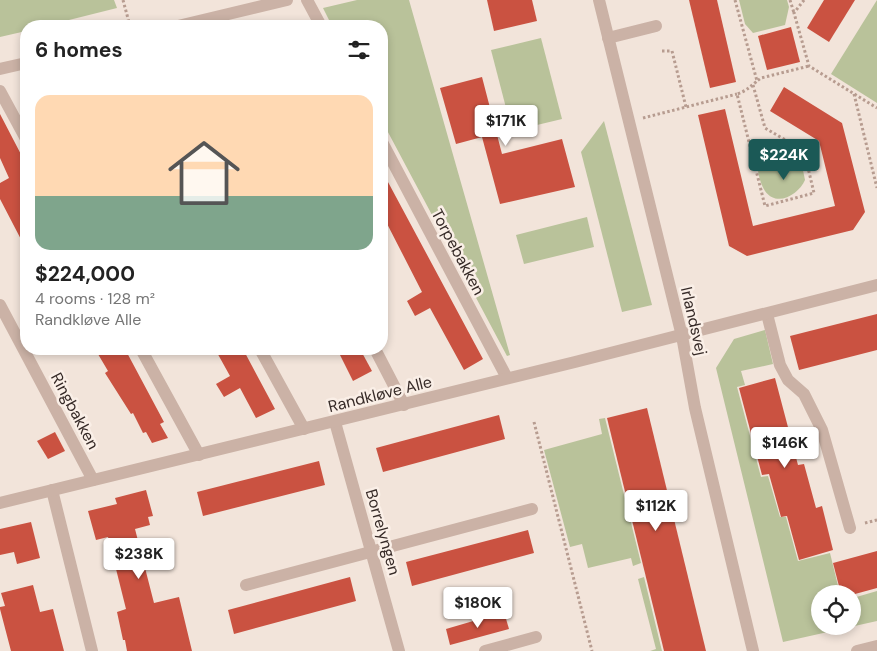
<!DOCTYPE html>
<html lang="en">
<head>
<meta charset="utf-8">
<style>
	:root { --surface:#fff; --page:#f6f6f6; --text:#222; --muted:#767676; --line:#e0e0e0; --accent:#1b5956 }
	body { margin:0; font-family:"DM Sans",sans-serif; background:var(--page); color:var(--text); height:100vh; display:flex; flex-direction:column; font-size:19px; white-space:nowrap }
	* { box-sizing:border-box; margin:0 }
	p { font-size:16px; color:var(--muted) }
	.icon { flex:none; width:28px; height:28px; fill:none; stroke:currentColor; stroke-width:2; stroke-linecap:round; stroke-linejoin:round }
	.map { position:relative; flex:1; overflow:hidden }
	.sheet { position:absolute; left:20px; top:20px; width:368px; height:335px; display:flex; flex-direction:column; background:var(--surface); border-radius:20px; box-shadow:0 2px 8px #0003 }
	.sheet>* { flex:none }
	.buttons { position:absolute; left:811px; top:585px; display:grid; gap:10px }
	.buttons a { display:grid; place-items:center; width:50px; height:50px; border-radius:50%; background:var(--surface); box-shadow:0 2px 8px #0003; font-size:25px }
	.price { position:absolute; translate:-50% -42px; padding:0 11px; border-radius:5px; background:#fff; color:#222; font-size:16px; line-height:32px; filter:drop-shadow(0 1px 2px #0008) }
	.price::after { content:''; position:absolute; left:50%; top:30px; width:15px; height:11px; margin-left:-8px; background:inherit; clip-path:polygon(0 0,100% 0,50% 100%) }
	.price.active { background:var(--accent); color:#fff }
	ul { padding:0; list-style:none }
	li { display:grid; align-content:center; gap:10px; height:265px; padding:0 15px }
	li+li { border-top:1px solid var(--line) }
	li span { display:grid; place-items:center; height:155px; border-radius:15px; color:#555 }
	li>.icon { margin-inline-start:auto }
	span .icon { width:90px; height:90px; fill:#fffc; stroke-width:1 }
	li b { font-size:21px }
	h2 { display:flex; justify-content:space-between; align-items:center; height:60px; padding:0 15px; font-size:21px }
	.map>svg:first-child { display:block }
</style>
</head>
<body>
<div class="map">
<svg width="877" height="651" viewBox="0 0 877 651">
	<rect width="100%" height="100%" fill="#f2e4da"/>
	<g fill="#b9c29a">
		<path d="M0,0H114L117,8L45,26H26V31L0,37Z"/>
		<path d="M357,0H409L510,355L507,356L381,119V26H332L323,8Z"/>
		<path d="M739,0H787L789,7L785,25L753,33L745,24Z"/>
		<path d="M877,0V103L831,74Z"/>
		<path d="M541,38L562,119L512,131L491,50Z"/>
		<path d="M604,121L652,305L622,312L581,152Z"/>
		<path d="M765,139C779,140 790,148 800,156L805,180C799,194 777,208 765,191C756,177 754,151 765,139Z"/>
		<path d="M587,217L594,247L524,264L516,235Z"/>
		<path d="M765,330L773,364L741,371L745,385L737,387L761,477L768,476L780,517H786L798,561L830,553L840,594H820V626H852L853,598L877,591V621L783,642L716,368L734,339Z"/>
		<path d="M605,418L641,563L633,566L631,558L588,568L582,544L570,547L544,450L602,434L599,419Z"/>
		<path d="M644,577L662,651H650L656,649L638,579Z"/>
	</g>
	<g fill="#ca5241">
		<path d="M487,0H532L537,21L494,31Z"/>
		<path d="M689,0H717L736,82L710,88Z"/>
		<path d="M824,0H855L829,42L807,28Z"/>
		<path d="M791,27L800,62L767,70L758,36Z"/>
		<path d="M482,77L502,154L562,139L575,187L500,204L482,137L456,144L440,88Z"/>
		<path d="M784,87L842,123L865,212L853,230L747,256L729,246L698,115L725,109L753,226L835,206L819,141L770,111Z"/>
		<path d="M0,114L26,164V249L0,199V183L9,178L0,158Z"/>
		<path d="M381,169L483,359L464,370L430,308L415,316L407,301L422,292L381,212Z"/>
		<path d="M877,314V350L799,370L790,336Z"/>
		<path d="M95,349H125L164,422L160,424L168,438L152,443L146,432L143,433L133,413L131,414L105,373L108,371Z"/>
		<path d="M215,349H243L275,409L256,418L240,388L224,397L216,384L230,376Z"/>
		<path d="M337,349H360L372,371L353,381Z"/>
		<path d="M775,378L798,465L804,464L816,508L822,506L833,550L799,560L787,516L781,517L769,474L762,475L739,388Z"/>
		<path d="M647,408L706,651H664L607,418Z"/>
		<path d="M499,415L505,439L383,472L376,448Z"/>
		<path d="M55,432L65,451L48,459L37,441Z"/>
		<path d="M319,461L325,485L203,516L197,492Z"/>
		<path d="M146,490L153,516L148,517L150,525L135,529L154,603L179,597L192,651H127L125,640H123L117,612L126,609L108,537L96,540L88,511L117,504L115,498Z"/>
		<path d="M31,522L40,558L17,564L14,552L0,555V529Z"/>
		<path d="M528,530L534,553L412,586L406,562Z"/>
		<path d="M877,551V588L855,594H841L833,563Z"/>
		<path d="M350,577L356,601L234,634L228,610Z"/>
		<path d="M33,585L40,612L53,609L64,651H11L0,609V607L5,606L1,593Z"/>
		<path d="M504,612L509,629L450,645L446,629Z"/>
	</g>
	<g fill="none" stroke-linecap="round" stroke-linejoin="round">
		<g stroke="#b79c90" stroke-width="3" stroke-dasharray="2.5 2.5" stroke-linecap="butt">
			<path d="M123,0L130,26"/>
			<path d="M735,0L757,81L761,78L809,66"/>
			<path d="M790,0L794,13"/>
			<path d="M804,0L794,13L809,66L877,108"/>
			<path d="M662,51H672L686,107"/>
			<path d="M753,85L765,128L804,151L814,193L765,206L737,94C746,91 750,87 757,81"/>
			<path d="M854,94L877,188"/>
			<path d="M643,118L737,94"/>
			<path d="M534,422L592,651"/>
			<path d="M865,523L877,520"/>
		</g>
		<g stroke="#cbb2a6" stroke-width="12">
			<path d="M307,0L321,26"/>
			<path d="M599,0L682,336L695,408L753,651"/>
			<path d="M178,26L287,0"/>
			<path d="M608,38L656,26"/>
			<path d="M0,69L26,63"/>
			<path d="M0,91L26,139"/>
			<path d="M381,140L507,378"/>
			<path d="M0,305L93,480"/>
			<path d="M767,314L780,365L788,380L804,394L822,430L850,528"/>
			<path d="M141,349L199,455"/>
			<path d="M260,349L304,429"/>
			<path d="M375,349L404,405"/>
			<path d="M335,422L399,651"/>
			<path d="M52,490L92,651"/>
			<path d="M0,503L575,362L877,285"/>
			<path d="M246,585L532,509"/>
			<path d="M485,651L536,637"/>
			<path d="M857,651L877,646"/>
		</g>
	</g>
	<g text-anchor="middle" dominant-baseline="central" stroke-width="5" stroke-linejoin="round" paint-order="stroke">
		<g font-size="16" fill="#362a27" stroke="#faefe7">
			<text transform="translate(458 252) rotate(62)">Torpebakken</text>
			<text transform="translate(694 321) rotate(77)">Irlandsvej</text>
			<text transform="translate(380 394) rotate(-14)">Randkløve Alle</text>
			<text transform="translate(75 411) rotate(62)">Ringbakken</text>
			<text transform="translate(383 532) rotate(74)">Borrelyngen</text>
		</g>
	</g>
</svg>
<div class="buttons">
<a><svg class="icon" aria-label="locate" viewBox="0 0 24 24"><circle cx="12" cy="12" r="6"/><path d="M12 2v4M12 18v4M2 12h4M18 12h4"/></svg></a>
</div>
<b class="price" style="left:506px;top:147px">$171K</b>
<b class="price active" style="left:784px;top:181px">$224K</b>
<b class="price" style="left:785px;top:469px">$146K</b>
<b class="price" style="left:656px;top:532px">$112K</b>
<b class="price" style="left:139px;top:580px">$238K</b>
<b class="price" style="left:478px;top:629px">$180K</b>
<section class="sheet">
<h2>6 homes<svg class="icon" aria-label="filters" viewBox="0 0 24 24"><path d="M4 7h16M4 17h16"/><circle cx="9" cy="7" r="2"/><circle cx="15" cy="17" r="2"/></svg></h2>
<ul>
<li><span style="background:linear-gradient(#ffd9b3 65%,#7fa58c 0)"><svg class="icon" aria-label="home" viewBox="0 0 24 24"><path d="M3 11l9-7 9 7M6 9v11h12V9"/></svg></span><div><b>$224,000</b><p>4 rooms · 128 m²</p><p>Randkløve Alle</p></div></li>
</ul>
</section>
</div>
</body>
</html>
